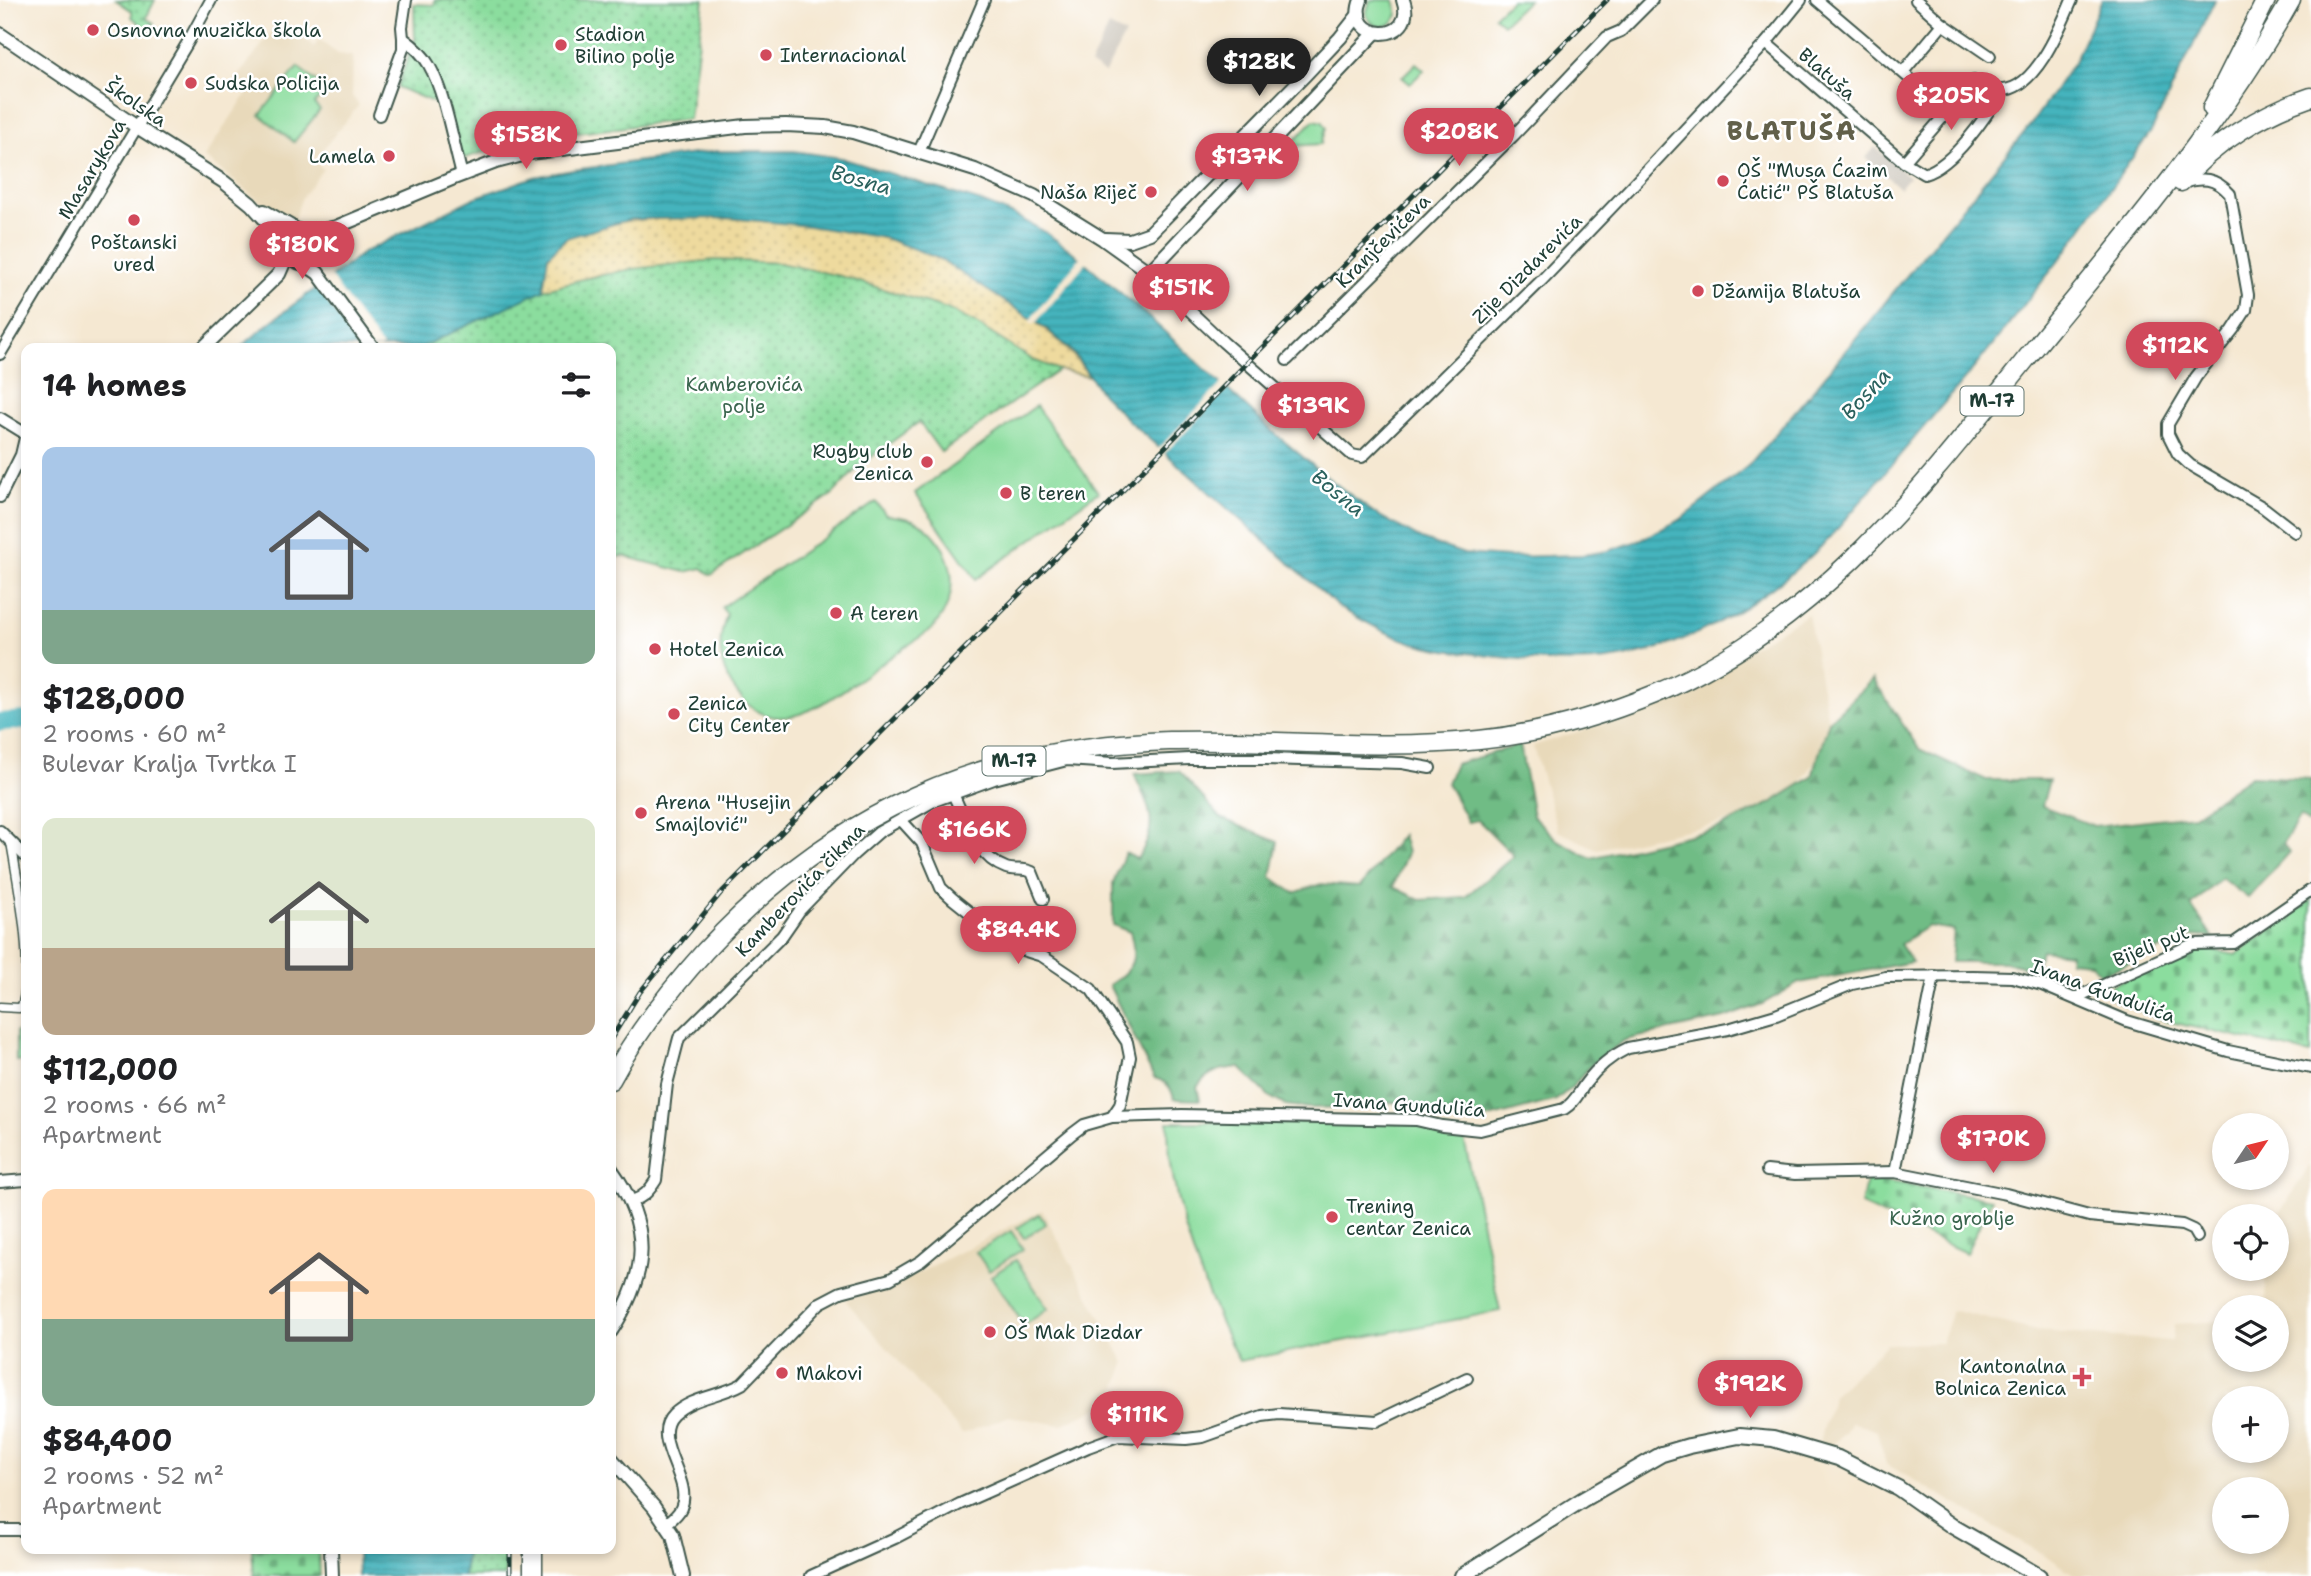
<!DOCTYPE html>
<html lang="en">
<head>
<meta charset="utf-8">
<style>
	:root { --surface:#fff; --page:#f6f6f6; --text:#202124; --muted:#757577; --accent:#d1495b }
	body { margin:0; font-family:"Shantell Sans",sans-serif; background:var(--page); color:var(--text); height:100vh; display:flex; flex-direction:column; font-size:26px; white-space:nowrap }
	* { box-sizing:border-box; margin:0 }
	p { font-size:23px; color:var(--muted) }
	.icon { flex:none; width:38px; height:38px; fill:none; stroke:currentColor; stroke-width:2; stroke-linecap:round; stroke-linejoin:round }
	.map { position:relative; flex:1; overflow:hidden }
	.drawer { position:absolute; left:21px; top:343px; width:595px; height:1211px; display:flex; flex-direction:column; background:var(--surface); border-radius:14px; box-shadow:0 4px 10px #0003 }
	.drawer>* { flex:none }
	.needle { width:46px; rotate:55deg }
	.tools { position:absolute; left:2212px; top:1113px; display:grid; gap:14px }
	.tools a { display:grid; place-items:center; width:77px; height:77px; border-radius:50%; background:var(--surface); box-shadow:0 4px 10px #0003; font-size:35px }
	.price { position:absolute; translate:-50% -60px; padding:0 16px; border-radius:24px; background:var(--accent); color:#fff; font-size:23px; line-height:46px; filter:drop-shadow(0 2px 4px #0008) }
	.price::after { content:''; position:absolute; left:50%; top:42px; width:21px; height:16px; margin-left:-10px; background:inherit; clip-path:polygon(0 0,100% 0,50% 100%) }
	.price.selected { background:#222; color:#fff }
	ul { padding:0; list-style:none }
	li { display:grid; align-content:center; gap:14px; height:371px; padding:0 21px }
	li span { display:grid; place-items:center; height:217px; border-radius:14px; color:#555 }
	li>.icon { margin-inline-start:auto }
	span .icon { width:126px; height:126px; fill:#fffc; stroke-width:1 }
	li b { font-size:30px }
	h2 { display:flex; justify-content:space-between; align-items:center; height:84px; padding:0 21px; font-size:30px }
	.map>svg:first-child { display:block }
</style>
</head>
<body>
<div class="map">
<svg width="2311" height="1576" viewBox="0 0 2311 1576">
	<defs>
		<pattern id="forest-firs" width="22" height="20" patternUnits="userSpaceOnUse" patternTransform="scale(1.75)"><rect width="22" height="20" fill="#70bc85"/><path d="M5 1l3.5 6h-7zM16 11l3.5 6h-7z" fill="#5b9a6e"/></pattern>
		<pattern id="sand-dots" width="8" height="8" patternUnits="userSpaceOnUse" patternTransform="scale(1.75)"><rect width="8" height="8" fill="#eeda9e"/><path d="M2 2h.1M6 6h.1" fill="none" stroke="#ccbc89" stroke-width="1.8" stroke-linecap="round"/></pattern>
		<pattern id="cemetery-stones" width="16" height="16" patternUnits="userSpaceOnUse" patternTransform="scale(1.75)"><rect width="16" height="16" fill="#8bdd9e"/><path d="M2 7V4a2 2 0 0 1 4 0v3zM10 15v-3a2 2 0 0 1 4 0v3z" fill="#71b482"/></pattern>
		<pattern id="park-dots" width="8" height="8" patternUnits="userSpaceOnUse" patternTransform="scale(1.75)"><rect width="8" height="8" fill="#8bdd9e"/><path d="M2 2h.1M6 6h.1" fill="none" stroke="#71b482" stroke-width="1.8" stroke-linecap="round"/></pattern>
		<pattern id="water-rules" width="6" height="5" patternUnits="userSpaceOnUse" patternTransform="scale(1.75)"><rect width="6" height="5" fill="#44b4bd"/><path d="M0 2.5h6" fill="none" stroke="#38949a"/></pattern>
	</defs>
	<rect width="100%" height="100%" fill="#fff"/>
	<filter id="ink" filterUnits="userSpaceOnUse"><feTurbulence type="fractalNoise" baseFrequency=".0143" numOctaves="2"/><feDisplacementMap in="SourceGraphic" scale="14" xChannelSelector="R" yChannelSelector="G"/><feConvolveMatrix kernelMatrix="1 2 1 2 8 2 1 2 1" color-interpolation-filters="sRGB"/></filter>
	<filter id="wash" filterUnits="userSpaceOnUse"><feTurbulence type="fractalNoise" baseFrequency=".00686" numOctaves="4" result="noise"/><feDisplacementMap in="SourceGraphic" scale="28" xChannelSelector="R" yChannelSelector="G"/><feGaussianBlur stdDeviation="1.57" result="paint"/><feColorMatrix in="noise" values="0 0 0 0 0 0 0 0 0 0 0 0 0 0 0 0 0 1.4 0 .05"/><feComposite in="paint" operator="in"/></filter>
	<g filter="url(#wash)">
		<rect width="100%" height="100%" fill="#f5e8d2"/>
		<g fill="#e8d9ba" fill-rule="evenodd">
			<path d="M281,20L314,47L319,40L338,54L353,56L352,96L359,105L314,160L323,169L302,197L294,219L263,204L204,157L246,95L233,83Z"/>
			<path d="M1808,614L1831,736L1800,784L1748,817L1597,849L1558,831L1533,746L1643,711Z"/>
			<path d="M2311,1164V1576H2076L2053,1560L1886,1464L1877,1431L1851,1422L1845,1433L1831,1446L1819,1441L1833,1395L1887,1344L1942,1343L1952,1310L2036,1331L2172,1341L2174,1324L2224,1321V1360H2277V1307H2266L2264,1269H2277V1217ZM2224,1398H2277V1451H2224ZM2224,1489H2277V1542H2224Z"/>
			<path d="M1042,1210L1125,1363L1112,1401L1061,1425L1009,1416L962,1434L845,1300L899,1283Z"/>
		</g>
		<g fill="#c9c3b8">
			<path d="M1109,26L1125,34L1105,73L1090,65Z"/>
			<path d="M1875,147L1909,177L1900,188L1866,158Z"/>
		</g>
		<g fill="#8bdd9e" stroke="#558d69" stroke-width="2">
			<path d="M1370,0H1394L1398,15C1390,30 1373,31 1366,14Z"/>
			<path d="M1511,0H1528L1503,24L1494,16Z"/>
			<path d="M1416,63L1424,70L1410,84L1402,77Z"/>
			<path d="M298,67L326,90L314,104L320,110L294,142L260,115Z"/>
			<path d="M1314,120L1323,122L1326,128L1321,144L1293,146V142Z"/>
			<circle cx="305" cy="249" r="8"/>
			<path d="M1036,406L1098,492L976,579L915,493Z"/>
			<path d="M876,502L886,515C895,516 905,517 913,520C943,533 958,570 949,600C946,611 939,620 932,629C908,645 885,661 861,678C819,707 772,745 733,687C718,665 717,639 727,615L722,607Z"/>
			<path d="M26,1031V1061H16V1032Z"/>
			<path d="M1168,1122H1415L1463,1134L1500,1311L1239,1361C1204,1292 1168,1200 1168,1122Z"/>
			<path d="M1039,1214L1046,1224L1024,1238L1017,1228Z"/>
			<path d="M1011,1231L1023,1249L989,1271L976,1252Z"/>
			<path d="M1016,1260L1048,1309L1024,1325L991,1276Z"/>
		</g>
		<path fill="url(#forest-firs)" stroke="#487c5c" stroke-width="2" d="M1873,679L1919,749L1986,780H2049L2042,806L2094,826L2194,815L2251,776L2311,779V825L2300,816L2283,844L2289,852L2248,898L2221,878L2191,906L2213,937L2190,936L2101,975L2091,963L2069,961L2070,953L2041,950L2035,970L2005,962H1951L1954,930L1928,926L1900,944L1912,962L1799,983L1762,1004L1724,1018L1625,1040L1592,1064L1572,1087L1556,1100L1478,1121L1400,1102L1349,1107L1309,1108L1285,1105L1270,1097L1239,1067C1221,1069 1208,1071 1197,1087L1200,1100L1174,1099C1171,1086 1166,1081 1154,1078L1109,985C1133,970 1138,959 1130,932L1113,925V883L1125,853L1137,859C1161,825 1149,807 1134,774L1179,771L1221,818L1278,842L1271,877L1294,893L1321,884L1360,887L1402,835L1407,853L1393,887L1420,900L1465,897L1514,856L1478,820L1468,822L1447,783L1455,764L1520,745L1533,816L1557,840L1591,858L1716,829L1769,804L1812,777L1829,721Z"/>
		<path fill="url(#sand-dots)" stroke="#868c69" stroke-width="2" d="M730,218C789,224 853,225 909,246C945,259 979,283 1011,305C1046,329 1064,340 1089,376L1059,370L1033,360L973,322L947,309L840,276L779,263L715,260L598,275L543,290C544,279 543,264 550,254C575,212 687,218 730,218Z"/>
		<g fill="url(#cemetery-stones)" stroke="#558d69" stroke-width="2">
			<path d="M2311,900V1054L2166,1021L2112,999L2111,985L2201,948L2236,955Z"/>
			<path d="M1867,1178L1992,1199L1966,1253L1861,1205Z"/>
			<path d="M252,1549H318L320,1576H254Z"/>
		</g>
		<g fill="url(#park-dots)" stroke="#558d69" stroke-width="2">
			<path d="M116,0H155L146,18L154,23L149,32L132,17V11Z"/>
			<path d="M435,0H704L689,119L521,140L462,159L447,108L397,87L415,39L414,4L434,5Z"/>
			<path d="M715,260L779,263L840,276L947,309L973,322L1033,360L1059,370L941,452L919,422L860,465L833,494L711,575L702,568L685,572L623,556L611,558V348H419L543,290L579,280L632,269Z"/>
			<path d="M466,1549H506L505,1576H464Z"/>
		</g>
		<g fill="url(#water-rules)" stroke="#327878" stroke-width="2">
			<path d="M2102,0H2215L2152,130L2064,254L1978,363L1828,540C1769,598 1691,649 1607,660C1572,664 1536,661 1501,657C1475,654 1448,652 1422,645C1393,638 1367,623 1340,608L1130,422L1102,394L1072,351L1047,329L938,258L885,238L809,226L730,218L631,219L566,238L548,256L543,290L419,348H240L269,323L364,252L474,198L534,177L573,170L717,151H794L841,158L981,202L1014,215L1045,232L1070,250L1143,312L1279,437L1328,478L1374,513L1421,539L1464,554L1508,557L1582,555L1608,551L1638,541L1680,520L1748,466L1810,394L2032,123L2074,62Z"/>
			<path d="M357,1549H466L464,1576H358Z"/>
		</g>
		<g fill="#f5e8d2">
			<path d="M1082,255L1088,260L1034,325L1029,321Z"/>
			<path d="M329,274L357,313L383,348H361L343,324L315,284Z"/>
			<path d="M1224,381L1230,386L1163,455L1157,450Z"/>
		</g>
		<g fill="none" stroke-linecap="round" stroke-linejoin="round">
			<path stroke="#44b4bd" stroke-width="18" d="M0,722L26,720"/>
		</g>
	</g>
	<g filter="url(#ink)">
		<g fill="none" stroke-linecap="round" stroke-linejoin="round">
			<defs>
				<path id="pedestrian" d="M0,1007L19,1008L22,1006C35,967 18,884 11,842"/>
				<g id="minor">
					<path d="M406,0L402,27L403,38C414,46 423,54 429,65C445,93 453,143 462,175"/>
					<path d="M1817,0L1948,111"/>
					<path d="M1916,0L1943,24L1990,56"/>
					<path d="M1766,43L1904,162L1924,174C1954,165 1986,117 2002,90C2035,90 2061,26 2072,0"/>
					<path d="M1903,72L1943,24"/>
					<path d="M379,115L403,49V38"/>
					<path d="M919,152L984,0"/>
					<path d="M1904,162L1974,81"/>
					<path d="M2182,183C2202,177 2215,177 2230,194L2248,295L2246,310L2233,330L2196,377L2168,424V434L2178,454L2190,465L2264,508L2295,532"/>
					<path d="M1149,272L1223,342L1352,455L1362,457L1542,280L1634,184L1766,43L1801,0"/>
					<path d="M0,354L188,42L211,0"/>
					<path d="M1287,360L1514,135L1607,37L1621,31L1652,0"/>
					<path d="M0,418L26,434"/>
					<path d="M0,497L21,455L26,434"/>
					<path d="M953,794C966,821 976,857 1006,868C1014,871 1024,868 1032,872L1043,899"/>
					<path d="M901,820L922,843L941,888L953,899L1013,947L1042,956L1091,989L1127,1042L1130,1057L1120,1105L1112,1117"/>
					<path d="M0,831L26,857"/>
					<path d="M2075,998L2193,944L2234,943L2311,890"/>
					<path d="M1767,1171L1795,1174L1895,1172L2006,1194L2089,1216L2182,1225L2193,1230L2197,1237"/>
					<path d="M1895,1172L1934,976"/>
					<path d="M0,1182L26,1180"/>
					<path d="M632,1201C644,1197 649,1191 656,1180L667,1084L679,1038L782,936L800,910L854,854L879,832L934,801L994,779L1067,760L1112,763L1189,759H1266L1402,763L1430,768"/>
					<path d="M666,1524C671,1520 678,1515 681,1508C694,1480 649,1439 673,1415C691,1397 721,1396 742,1384L820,1303L841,1292L890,1279L921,1261L1072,1134L1084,1125L1112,1117L1182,1115L1416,1120L1442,1126L1480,1130L1564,1109C1574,1103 1578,1094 1585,1084C1596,1069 1611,1056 1628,1048L1728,1029L1776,1015L1852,984L1886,977L1973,976L2012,977L2042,985L2127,1021L2228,1051L2311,1068"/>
					<path d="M0,1530H26"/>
					<path d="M811,1576L895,1538L960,1504L1088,1447L1118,1436L1186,1439L1203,1437L1262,1416L1279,1414L1377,1421L1467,1378"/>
				</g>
				<g id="tertiary">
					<path d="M1361,0C1344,43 1419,45 1403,0"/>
					<path d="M0,34L137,127L224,182L251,204L290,247"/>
					<path d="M264,211L304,234"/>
					<circle cx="305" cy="249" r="15"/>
					<path d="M308,234L336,227L454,178L496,162L530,153L745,126L786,125L825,127L853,132L975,170L1034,196L1103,239L1149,272L1375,33"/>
					<path d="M1105,239L1130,240L1150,233L1305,75L1340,38L1359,14"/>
					<path d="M306,265L318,273L373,348"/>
					<path d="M203,348L279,274L289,251"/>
					<path d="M611,1169C652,1226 649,1273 611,1331"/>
					<path d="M611,1458L654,1507L673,1535L683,1576"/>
					<path d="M331,1549L332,1576"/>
				</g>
				<path id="secondary" d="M1462,1576L1582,1500L1662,1454L1689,1446L1739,1436L1773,1439L1838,1458L1898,1488L1952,1526L2039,1576"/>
				<g id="trunk">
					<path d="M2212,108L2266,0"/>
					<path d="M2181,182C2213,143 2263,113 2311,97"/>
					<path d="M611,1080C636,1033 669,991 705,951C834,812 980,747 1169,741C1272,738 1376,751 1479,740C1539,734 1599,717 1655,694C1828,622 1936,469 2051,328C2137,223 2224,119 2291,0"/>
					<path d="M533,1549V1576"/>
				</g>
			</defs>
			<use href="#pedestrian" stroke="#3f574c" stroke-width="11"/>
			<use href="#minor" stroke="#3f574c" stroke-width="14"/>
			<use href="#tertiary" stroke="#3f574c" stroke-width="16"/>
			<use href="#secondary" stroke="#3f574c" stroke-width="18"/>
			<use href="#trunk" stroke="#3f574c" stroke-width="21"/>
			<use href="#pedestrian" stroke="#fff" stroke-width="8"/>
			<use href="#minor" stroke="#fff" stroke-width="10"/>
			<use href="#tertiary" stroke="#fff" stroke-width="12"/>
			<use href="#secondary" stroke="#fff" stroke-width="14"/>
			<use href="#trunk" stroke="#fff" stroke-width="18"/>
			<defs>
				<g id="rail">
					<path d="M611,1039L640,992L720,894L1138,475L1230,380L1607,0"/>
					<path d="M510,1549V1576"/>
				</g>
			</defs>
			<use href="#rail" stroke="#1f3d34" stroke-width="5"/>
			<use href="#rail" stroke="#fff" stroke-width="2.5" stroke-dasharray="8" stroke-linecap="butt"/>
		</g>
	</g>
	<g fill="#d1495b" stroke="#fff" stroke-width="2.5">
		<circle cx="93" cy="30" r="7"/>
		<circle cx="561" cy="45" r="7"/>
		<circle cx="766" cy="55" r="7"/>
		<circle cx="191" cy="83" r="7"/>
		<circle cx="389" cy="156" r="7"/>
		<circle cx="1723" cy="181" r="7"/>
		<circle cx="1151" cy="192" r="7"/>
		<circle cx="134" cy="220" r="7"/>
		<circle cx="1698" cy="291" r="7"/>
		<circle cx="927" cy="462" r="7"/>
		<circle cx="1006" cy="493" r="7"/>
		<circle cx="836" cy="613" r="7"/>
		<circle cx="655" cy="649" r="7"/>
		<circle cx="674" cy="714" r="7"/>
		<circle cx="641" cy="813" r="7"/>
		<circle cx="1332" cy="1217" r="7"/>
		<circle cx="990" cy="1332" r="7"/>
		<circle cx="782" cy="1373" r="7"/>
		<path d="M2078.5 1366.5h7v7h7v7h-7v7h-7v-7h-7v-7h7z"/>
	</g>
	<g text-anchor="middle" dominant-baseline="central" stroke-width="5" stroke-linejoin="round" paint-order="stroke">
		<g fill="#fff" stroke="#627771" stroke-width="2">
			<rect x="1960.5" y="386.5" width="63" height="29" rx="5"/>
			<rect x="982.5" y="746.5" width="63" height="29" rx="5"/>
		</g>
		<g font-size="18" font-weight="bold" fill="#1f3d34">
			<text x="1992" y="401">M-17</text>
			<text x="1014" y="761">M-17</text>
		</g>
		<g font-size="19" fill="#1f3d34" stroke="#fff" text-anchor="start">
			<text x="107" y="30">Osnovna muzička škola</text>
			<text x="575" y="34">Stadion<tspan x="575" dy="22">Bilino polje</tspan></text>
			<text x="780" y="55">Internacional</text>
			<text x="205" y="83">Sudska Policija</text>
			<text x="375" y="156" text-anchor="end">Lamela</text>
			<text x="1737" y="170">OŠ "Musa Ćazim<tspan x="1737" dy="22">Ćatić" PŠ Blatuša</tspan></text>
			<text x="1137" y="192" text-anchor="end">Naša Riječ</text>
			<text x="134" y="242" text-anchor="middle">Poštanski<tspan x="134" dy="22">ured</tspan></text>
			<text x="1712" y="291">Džamija Blatuša</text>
			<text x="913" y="451" text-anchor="end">Rugby club<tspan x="913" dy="22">Zenica</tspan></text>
			<text x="1020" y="493">B teren</text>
			<text x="850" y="613">A teren</text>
			<text x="669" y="649">Hotel Zenica</text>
			<text x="688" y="703">Zenica<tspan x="688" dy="22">City Center</tspan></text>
			<text x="655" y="802">Arena "Husejin<tspan x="655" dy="22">Smajlović"</tspan></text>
			<text x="1346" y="1206">Trening<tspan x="1346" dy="22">centar Zenica</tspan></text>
			<text x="1004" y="1332">OŠ Mak Dizdar</text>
			<text x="2066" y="1366" text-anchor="end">Kantonalna<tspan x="2066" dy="22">Bolnica Zenica</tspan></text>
			<text x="796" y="1373">Makovi</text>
		</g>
		<g font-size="19" fill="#1f3d34" stroke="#fff">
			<text transform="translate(1827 74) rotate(41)">Blatuša</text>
			<text transform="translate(136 103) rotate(34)">Školska</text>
			<text transform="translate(92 169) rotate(-59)">Masarykova</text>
			<text transform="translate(1383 241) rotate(-45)">Kranjčevićeva</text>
			<text transform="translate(1527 269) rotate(-45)">Zije Dizdarevića</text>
			<text transform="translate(800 890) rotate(-46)">Kamberovića čikma</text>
			<text transform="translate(2151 946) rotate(-22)">Bijeli put</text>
			<text transform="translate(2103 991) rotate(20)">Ivana Gundulića</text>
			<text transform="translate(1409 1105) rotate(4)">Ivana Gundulića</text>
		</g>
		<g font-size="19" fill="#3a654e" stroke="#fff">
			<text x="744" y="384">Kamberovića<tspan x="744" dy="22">polje</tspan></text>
			<text x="1952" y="1218">Kužno groblje</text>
		</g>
		<g font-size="21" font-style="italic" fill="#2a615d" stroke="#fff">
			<text transform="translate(861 180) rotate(16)">Bosna</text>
			<text transform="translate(1866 394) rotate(-47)">Bosna</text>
			<text transform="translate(1338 493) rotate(39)">Bosna</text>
		</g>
		<g font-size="26" font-weight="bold" letter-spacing="2" fill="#62604a" stroke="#fff">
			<text x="1792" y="130">BLATUŠA</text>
		</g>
	</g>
</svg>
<div class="tools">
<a><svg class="needle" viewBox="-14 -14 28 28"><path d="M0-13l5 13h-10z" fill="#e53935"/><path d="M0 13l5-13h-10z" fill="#757577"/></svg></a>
<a><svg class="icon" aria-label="locate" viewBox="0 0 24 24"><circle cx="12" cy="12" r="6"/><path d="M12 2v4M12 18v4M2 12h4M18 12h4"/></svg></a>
<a><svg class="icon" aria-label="layers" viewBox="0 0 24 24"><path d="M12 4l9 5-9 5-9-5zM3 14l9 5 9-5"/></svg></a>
<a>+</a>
<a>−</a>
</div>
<b class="price selected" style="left:1259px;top:98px">$128K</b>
<b class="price" style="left:1951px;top:132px">$205K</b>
<b class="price" style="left:1459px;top:168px">$208K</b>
<b class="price" style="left:526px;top:171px">$158K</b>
<b class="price" style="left:1247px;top:193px">$137K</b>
<b class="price" style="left:302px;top:281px">$180K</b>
<b class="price" style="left:1181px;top:324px">$151K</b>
<b class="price" style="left:2175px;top:382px">$112K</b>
<b class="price" style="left:1313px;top:442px">$139K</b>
<b class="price" style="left:974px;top:866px">$166K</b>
<b class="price" style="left:1018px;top:966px">$84.4K</b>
<b class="price" style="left:1993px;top:1175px">$170K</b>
<b class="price" style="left:1750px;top:1420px">$192K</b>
<b class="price" style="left:1137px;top:1451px">$111K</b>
<section class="drawer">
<h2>14 homes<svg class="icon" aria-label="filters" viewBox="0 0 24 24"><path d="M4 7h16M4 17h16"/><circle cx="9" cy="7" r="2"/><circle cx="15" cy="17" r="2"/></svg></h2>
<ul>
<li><span style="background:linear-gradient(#a9c7e8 75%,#7fa58c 0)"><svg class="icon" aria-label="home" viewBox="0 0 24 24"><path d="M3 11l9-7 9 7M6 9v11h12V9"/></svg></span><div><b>$128,000</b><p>2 rooms · 60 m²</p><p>Bulevar Kralja Tvrtka I</p></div></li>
<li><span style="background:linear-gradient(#dfe7d0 60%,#b9a48a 0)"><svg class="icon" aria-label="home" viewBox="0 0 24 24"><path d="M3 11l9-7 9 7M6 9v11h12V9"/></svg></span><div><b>$112,000</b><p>2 rooms · 66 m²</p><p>Apartment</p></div></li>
<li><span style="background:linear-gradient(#ffd9b3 60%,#7fa58c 0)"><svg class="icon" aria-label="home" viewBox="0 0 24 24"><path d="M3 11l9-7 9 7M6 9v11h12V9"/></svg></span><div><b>$84,400</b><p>2 rooms · 52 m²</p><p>Apartment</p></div></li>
</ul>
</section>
</div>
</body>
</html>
